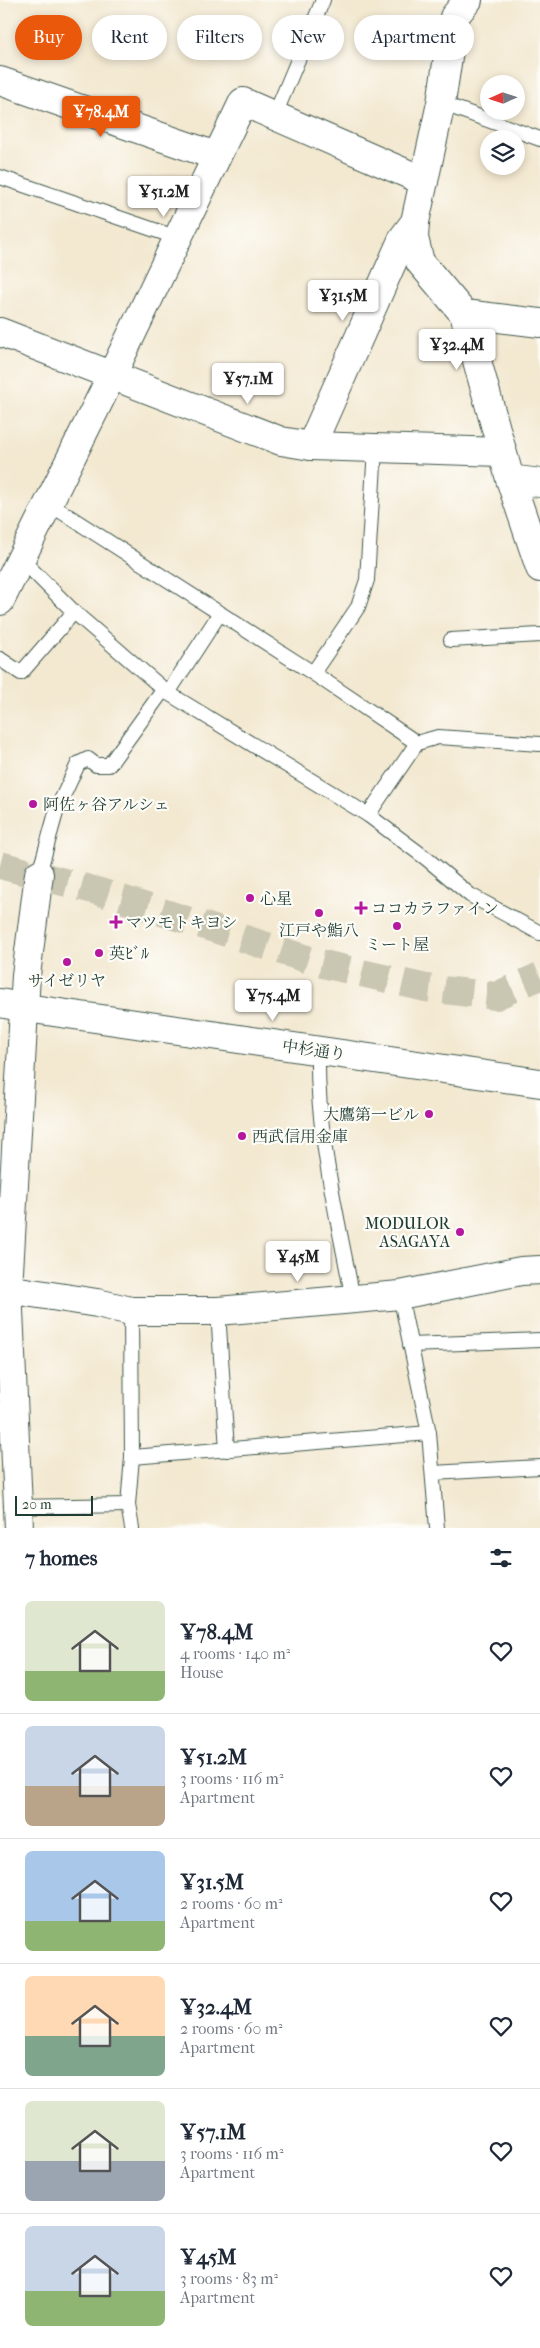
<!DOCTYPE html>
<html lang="en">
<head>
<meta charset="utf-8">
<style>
	:root { --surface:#fff; --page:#f6f6f7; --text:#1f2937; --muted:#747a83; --line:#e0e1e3; --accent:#ea580c }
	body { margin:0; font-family:"IM FELL French Canon","Noto Serif JP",serif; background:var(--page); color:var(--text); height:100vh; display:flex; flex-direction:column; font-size:19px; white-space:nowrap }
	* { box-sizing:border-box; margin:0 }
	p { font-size:16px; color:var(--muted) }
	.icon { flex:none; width:28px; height:28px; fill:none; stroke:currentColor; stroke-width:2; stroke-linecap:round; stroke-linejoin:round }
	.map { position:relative; height:1528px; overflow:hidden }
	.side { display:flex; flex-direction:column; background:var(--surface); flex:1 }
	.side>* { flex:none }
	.guide { position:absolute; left:15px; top:15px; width:510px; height:45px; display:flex; gap:10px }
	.needle { width:32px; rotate:267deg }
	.controls { position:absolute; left:480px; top:75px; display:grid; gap:10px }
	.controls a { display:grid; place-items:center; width:45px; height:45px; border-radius:50%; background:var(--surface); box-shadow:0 2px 8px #0003; font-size:25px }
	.scale { position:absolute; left:15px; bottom:12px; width:78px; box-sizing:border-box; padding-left:5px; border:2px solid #1f3d34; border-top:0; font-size:14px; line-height:18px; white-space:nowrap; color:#1f3d34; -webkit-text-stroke:4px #fdfcf7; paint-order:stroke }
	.price { position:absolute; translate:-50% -42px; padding:0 11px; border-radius:5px; background:#fff; color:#222; font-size:16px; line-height:32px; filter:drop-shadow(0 1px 2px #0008) }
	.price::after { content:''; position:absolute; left:50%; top:30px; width:15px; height:11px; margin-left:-8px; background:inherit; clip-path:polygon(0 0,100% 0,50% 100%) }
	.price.on { background:var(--accent); color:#fff }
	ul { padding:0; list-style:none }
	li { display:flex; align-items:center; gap:15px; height:125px; padding:0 25px }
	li+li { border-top:1px solid var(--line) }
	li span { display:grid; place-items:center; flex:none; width:140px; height:100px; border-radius:8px; color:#555 }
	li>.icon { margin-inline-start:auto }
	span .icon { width:60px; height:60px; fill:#fffc; stroke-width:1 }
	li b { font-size:21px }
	h2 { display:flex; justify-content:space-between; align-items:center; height:60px; padding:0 25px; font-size:21px }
	.pill { padding:0 18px; border-radius:22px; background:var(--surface); box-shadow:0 2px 8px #0003; font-size:18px; line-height:45px }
	.pill.on { background:var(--accent); color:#fff }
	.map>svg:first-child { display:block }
</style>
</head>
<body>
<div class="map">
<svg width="540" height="1528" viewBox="0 0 540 1528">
	<rect width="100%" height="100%" fill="#fdfcf7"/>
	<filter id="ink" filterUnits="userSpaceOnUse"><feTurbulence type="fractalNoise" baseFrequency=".02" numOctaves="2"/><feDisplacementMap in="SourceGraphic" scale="10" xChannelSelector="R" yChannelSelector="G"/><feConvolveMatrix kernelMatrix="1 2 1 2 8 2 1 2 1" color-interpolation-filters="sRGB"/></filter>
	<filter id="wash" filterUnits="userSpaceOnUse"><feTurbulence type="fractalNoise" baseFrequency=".0096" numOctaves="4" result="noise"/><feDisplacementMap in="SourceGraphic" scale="20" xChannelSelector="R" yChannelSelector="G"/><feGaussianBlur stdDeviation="1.12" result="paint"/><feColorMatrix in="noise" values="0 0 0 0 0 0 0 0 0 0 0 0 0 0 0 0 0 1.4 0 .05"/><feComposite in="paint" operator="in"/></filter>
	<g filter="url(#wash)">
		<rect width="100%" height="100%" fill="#f3e8d0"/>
	</g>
	<g filter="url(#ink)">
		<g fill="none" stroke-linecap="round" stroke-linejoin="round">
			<path stroke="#c9c6b1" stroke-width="28" stroke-dasharray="28 14" stroke-linecap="butt" d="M0,865L97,891L319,963L426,988L496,996L540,976"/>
			<defs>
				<g id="lane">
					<path d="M441,103L540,139"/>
					<path d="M274,117L323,0"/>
					<path d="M0,177L178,238"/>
					<path d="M48,503L313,673L417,743L368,815"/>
					<path d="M21,559L74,612L168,693L368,815L427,859L470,895L540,933"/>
					<path d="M451,640L540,635"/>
					<path d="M0,659L21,673L74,612"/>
					<path d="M313,673L358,607L367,580L375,448"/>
					<path d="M168,693L220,613"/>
					<path d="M417,743L438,737L540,744"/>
					<path d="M39,874L57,809L78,764L88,759L96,765H109L164,689"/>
					<path d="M318,1050C316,1134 338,1218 353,1300"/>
					<path d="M400,1295L429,1433L437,1528"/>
					<path d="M131,1311L132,1457L128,1505L132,1528"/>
					<path d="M218,1311L227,1450"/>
					<path d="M410,1345L540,1340"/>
					<path d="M132,1457L429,1433"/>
					<path d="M433,1473L540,1467"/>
					<path d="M17,1507L128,1505"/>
				</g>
				<g id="street">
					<path d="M468,0L454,17L441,103L415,222L414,238L420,262L464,314L510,479L540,568"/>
					<path d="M0,81L216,156"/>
					<path d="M464,314L540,323"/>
					<path d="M0,332L281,441L311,446L502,452"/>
					<path d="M311,446L403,238L415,222"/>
					<path d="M510,479L540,483"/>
					<path d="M0,601L112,375L243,102L424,181"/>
					<path d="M0,1288L97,1303L131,1311H218L400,1295L521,1271L540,1270"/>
					<path d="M19,1528L8,1289L26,975L39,874"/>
				</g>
				<path id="secondary" d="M0,1003L26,1008L540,1083"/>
			</defs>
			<use href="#lane" stroke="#3f574b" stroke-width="16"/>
			<use href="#street" stroke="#3f574b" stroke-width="30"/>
			<use href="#secondary" stroke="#3f574b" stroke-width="30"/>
			<use href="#lane" stroke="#fff" stroke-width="14"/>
			<use href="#street" stroke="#fff" stroke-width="28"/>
			<use href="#secondary" stroke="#fff" stroke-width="28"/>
		</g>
	</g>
	<g fill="#b5179e" stroke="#fdfcf7" stroke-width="2">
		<circle cx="33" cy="804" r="5"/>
		<circle cx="250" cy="898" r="5"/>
		<path d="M358.5 900.5h5v5h5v5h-5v5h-5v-5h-5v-5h5z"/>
		<circle cx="319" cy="913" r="5"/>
		<path d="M113.5 914.5h5v5h5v5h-5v5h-5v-5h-5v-5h5z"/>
		<circle cx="397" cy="926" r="5"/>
		<circle cx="99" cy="953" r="5"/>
		<circle cx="67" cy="962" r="5"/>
		<circle cx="429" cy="1114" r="5"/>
		<circle cx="242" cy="1136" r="5"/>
		<circle cx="460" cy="1232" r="5"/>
	</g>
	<g text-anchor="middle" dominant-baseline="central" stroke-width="4.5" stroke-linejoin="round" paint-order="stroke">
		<g font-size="16" fill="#1f3d34" stroke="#fdfcf7" text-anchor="start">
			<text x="43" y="804">阿佐ヶ谷アルシェ</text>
			<text x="260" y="898">心星</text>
			<text x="371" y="908">ココカラファイン</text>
			<text x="126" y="922">マツモトキヨシ</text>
			<text x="319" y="930" text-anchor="middle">江戸や鮨八</text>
			<text x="397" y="944" text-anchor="middle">ミート屋</text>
			<text x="109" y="953">英ﾋﾞﾙ</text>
			<text x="67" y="980" text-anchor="middle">サイゼリヤ</text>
			<text x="419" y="1114" text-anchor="end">大鷹第一ビル</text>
			<text x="252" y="1136">西武信用金庫</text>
			<text x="450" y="1223" text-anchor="end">MODULOR<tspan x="450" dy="18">ASAGAYA</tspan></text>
		</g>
		<g font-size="16" fill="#1f3d34" stroke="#fdfcf7">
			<text transform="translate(314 1050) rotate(8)">中杉通り</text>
		</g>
	</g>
</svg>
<div class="controls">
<a><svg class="needle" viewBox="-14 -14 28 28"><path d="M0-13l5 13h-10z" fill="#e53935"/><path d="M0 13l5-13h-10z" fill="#747a83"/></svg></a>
<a><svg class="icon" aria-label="layers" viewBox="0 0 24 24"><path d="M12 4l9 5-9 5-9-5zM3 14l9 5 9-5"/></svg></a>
</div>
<div class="scale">20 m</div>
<b class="price on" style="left:101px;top:138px">¥78.4M</b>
<b class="price" style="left:164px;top:218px">¥51.2M</b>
<b class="price" style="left:343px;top:322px">¥31.5M</b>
<b class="price" style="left:457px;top:371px">¥32.4M</b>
<b class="price" style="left:248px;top:405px">¥57.1M</b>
<b class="price" style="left:273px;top:1022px">¥75.4M</b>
<b class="price" style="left:298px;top:1283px">¥45M</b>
<div class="guide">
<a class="pill on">Buy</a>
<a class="pill">Rent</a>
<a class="pill">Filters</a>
<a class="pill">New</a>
<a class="pill">Apartment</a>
</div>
</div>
<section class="side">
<h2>7 homes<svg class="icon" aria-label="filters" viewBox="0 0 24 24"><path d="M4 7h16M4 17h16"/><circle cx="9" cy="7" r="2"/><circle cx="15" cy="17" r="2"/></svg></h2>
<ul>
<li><span style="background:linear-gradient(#dfe7d0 70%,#8fb573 0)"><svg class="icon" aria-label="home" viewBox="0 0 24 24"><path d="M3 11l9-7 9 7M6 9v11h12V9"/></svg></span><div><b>¥78.4M</b><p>4 rooms · 140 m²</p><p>House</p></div><svg class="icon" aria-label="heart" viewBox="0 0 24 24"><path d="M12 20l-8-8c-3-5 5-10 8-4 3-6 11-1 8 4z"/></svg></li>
<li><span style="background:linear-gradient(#c9d6e8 60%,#b9a48a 0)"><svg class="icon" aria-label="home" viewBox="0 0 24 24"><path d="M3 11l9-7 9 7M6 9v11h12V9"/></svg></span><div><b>¥51.2M</b><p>3 rooms · 116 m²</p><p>Apartment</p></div><svg class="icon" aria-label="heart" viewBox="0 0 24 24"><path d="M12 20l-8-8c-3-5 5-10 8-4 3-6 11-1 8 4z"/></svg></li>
<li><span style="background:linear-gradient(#a9c7e8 70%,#8fb573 0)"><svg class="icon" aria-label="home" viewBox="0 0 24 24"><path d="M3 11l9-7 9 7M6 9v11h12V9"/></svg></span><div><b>¥31.5M</b><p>2 rooms · 60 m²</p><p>Apartment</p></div><svg class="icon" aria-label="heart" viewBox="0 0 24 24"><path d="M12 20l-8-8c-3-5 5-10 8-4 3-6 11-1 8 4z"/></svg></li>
<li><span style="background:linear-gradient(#ffd9b3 60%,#7fa58c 0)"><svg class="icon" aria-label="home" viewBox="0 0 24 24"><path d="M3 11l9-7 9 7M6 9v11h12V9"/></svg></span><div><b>¥32.4M</b><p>2 rooms · 60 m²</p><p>Apartment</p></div><svg class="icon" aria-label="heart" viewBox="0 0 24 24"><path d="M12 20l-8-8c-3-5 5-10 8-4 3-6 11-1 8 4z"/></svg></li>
<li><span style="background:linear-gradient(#dfe7d0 60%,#9aa5b1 0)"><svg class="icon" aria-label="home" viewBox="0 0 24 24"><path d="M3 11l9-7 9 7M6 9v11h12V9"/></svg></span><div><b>¥57.1M</b><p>3 rooms · 116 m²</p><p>Apartment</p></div><svg class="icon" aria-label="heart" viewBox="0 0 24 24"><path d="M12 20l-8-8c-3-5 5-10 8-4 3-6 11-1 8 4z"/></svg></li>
<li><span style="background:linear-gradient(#c9d6e8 65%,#8fb573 0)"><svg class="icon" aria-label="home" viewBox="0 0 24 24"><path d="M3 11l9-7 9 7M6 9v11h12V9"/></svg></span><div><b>¥45M</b><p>3 rooms · 83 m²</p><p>Apartment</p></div><svg class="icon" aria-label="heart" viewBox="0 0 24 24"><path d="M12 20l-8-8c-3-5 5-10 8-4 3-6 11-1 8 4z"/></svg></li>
</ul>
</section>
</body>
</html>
